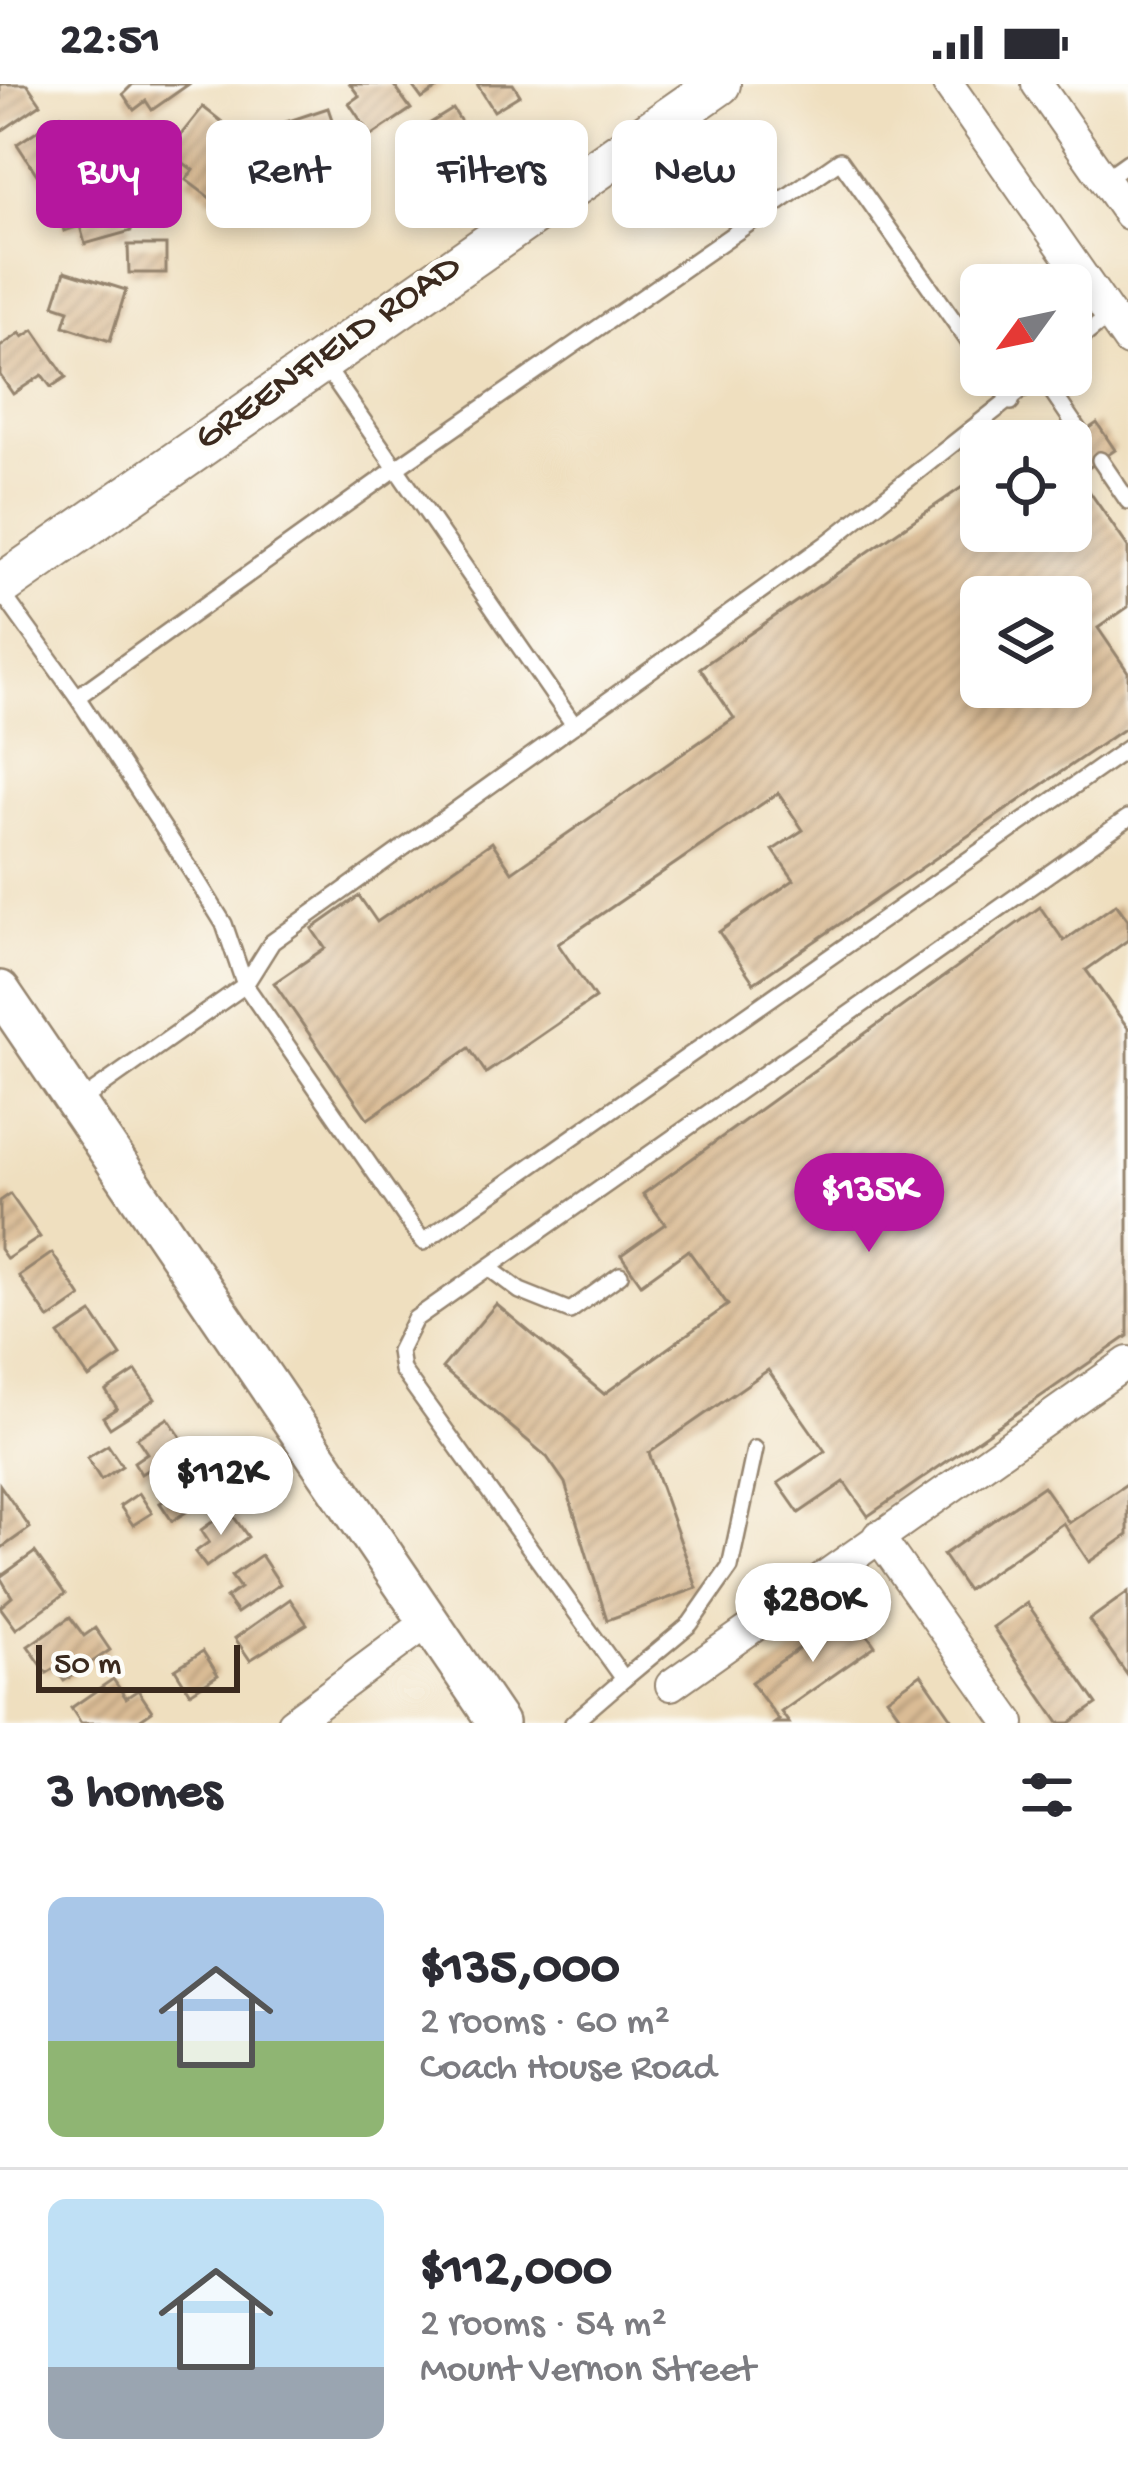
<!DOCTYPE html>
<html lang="en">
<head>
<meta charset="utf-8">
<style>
	:root { --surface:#fff; --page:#f7f7f7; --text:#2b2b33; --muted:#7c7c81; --line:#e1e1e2; --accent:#b5179e }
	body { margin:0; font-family:"Gochi Hand",sans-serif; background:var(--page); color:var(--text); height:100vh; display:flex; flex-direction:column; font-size:45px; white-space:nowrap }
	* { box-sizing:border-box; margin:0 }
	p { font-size:39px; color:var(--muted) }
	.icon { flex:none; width:66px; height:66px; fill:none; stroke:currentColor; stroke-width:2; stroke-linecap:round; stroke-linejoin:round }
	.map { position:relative; height:1639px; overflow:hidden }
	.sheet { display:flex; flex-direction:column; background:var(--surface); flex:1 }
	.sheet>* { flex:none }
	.top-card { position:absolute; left:36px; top:36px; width:1056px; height:108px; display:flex; gap:24px }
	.needle { width:78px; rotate:237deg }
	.tools { position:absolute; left:960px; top:180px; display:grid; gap:24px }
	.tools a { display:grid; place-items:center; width:132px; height:132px; border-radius:18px; background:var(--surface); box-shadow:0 6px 18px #0003; font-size:60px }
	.scale { position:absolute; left:36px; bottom:30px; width:204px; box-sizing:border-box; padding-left:12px; border:6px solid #3b2a1e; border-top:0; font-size:33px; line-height:42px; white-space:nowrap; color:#3b2a1e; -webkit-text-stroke:9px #fdfcf7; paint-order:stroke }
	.price { position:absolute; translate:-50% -102px; padding:0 27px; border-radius:42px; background:#fff; color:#222; font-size:39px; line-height:78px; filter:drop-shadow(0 3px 6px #0008) }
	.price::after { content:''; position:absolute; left:50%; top:72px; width:36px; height:27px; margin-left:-18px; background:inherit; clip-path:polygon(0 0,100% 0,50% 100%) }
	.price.active { background:var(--accent); color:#fff }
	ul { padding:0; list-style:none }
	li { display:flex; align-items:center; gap:36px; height:300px; padding:0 48px }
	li+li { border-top:3px solid var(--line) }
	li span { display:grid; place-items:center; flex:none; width:336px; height:240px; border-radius:18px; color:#555 }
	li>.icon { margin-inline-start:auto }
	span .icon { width:144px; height:144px; fill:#fffc; stroke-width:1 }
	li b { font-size:51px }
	h2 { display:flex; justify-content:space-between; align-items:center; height:144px; padding:0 48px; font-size:51px }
	.tag { padding:0 42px; border-radius:18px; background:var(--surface); box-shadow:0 6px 18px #0003; font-size:42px; line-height:108px }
	.tag.active { background:var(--accent); color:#fff }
	.status { display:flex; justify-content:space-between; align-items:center; height:84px; padding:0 60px; background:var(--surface); direction:ltr }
	.status svg { height:33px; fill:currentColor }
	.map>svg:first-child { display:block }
</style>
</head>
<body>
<div class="status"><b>22:51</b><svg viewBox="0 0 49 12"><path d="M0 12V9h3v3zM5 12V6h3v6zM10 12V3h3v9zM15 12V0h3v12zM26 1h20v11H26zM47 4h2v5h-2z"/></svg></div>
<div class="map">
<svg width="1128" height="1639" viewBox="0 0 1128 1639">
	<defs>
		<pattern id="building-hatch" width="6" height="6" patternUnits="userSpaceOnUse" patternTransform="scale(3)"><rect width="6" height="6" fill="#dabc95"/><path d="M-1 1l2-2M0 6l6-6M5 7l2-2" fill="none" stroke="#b29979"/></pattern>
	</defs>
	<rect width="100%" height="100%" fill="#fdfcf7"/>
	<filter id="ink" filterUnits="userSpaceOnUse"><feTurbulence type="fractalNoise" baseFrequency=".00833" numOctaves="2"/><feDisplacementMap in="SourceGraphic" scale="24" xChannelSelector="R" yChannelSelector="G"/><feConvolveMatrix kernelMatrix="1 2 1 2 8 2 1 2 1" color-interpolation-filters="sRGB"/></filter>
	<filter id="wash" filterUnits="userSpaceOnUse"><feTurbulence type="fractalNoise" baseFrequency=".004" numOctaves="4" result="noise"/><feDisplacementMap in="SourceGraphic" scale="48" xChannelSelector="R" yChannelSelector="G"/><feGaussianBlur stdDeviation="2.7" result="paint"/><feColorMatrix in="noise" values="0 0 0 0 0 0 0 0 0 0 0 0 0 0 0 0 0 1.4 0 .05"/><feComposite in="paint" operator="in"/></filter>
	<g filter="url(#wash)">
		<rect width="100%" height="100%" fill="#efdfbf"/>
		<g id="blocks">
			<g fill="url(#building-hatch)" fill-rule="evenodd">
				<path d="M0,0H27L41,20L0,48Z"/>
				<path d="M133,0H189L152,26L146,17L134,26L123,10Z"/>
				<path d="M350,0H393L411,25L371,52L349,19L359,12Z"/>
				<path d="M411,0H444L422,15Z"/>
				<path d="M477,0H513L520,11L494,27Z"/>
				<path d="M203,23L230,44L222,55L238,67L227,80L248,97L226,126L186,96L193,86L168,67Z"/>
				<path d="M328,24L349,86L307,100L286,38Z"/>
				<path d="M453,25L468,49L445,64L429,40Z"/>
				<path d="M61,31L89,74L45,103L17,60Z"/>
				<path d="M117,97L131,147L85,160L80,142L64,147L55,115Z"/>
				<path d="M128,161H166V189H129Z"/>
				<path d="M65,187L126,206L110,257L64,242L69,226L54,221Z"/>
				<path d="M34,246L66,293L51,303L42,291L13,310L0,291V263L20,249L23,253Z"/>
				<path d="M1097,339L1115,366L1078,391L1128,463V523L1098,544L1128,588V642L754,899L719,848L794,796L773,766L803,746L778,709L558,860L595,914L486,989L469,964L368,1035L274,899L325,864L312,845L359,812L377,838L492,758L512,788L734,634L700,584L981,390V447H1071V357ZM981,513H1071V603H981Z"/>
				<path d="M1116,820L1128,836V856L1086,886L1128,944V1252L868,1432L844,1398L799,1429L778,1399L825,1367L768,1286L649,1369L697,1504L607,1536L565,1399L547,1373L442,1284L496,1220L604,1310L728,1221L688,1166L641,1200L621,1171L665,1140L643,1110L1040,823L1064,857Z"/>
				<path d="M10,1110L40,1153L7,1175L0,1165V1117Z"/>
				<path d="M52,1169L81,1213L49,1235L19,1192Z"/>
				<path d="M92,1229L121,1272L89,1294L59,1251Z"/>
				<path d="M136,1287L155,1315L110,1344L103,1333L117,1324L106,1307Z"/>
				<path d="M168,1334L186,1361L141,1390L134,1378L147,1369L137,1354Z"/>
				<path d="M108,1361L122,1382L101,1396L87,1374Z"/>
				<path d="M198,1380L217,1408L172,1437L160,1419L174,1411L167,1400Z"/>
				<path d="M1128,1399V1451L1089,1478L1063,1439L967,1506L943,1471L1043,1402L1069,1439Z"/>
				<path d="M0,1401L30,1444L0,1465Z"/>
				<path d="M139,1409L152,1429L133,1441L120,1422Z"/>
				<path d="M229,1426L248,1453L206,1483L195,1468L209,1458L201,1446Z"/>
				<path d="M35,1468L65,1510L16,1545L0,1523L12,1513L0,1493Z"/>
				<path d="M261,1471L280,1500L237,1529L226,1514L240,1504L231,1492Z"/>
				<path d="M1128,1508V1592L1089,1536Z"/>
				<path d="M290,1515L307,1540L250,1576L235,1554Z"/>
				<path d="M1027,1519L1097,1620L1070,1639H1059L993,1543Z"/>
				<path d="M851,1528L875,1562L781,1628L789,1639H775L779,1636L751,1598Z"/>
				<path d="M70,1533L84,1552L95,1544L110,1566L64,1597L55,1584L47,1589L28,1562Z"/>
				<path d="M203,1567L218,1591L190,1609L175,1585Z"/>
				<path d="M921,1590L955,1639H905L887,1614Z"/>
				<path d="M113,1595L126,1614L138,1606L152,1627L135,1639H81L71,1624Z"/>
			</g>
		</g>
	</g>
	<g filter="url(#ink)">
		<use href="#blocks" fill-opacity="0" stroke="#95846e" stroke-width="3"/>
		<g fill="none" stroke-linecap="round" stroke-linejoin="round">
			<defs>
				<g id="service">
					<path d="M1104,95L1128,78"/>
					<path d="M1071,262L1110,231"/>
					<path d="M323,279L574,641"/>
					<path d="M992,291L1011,318"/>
					<path d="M1040,291L826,460L272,858L245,901L423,1158L1128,664"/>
					<path d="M1041,291L1081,350"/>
					<path d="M1100,376L1128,417"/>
					<path d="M0,506L77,613L190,785L224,840L245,901L79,1018"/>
					<path d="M77,613L395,385L840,76L981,275"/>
					<path d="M489,1184L520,1207L570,1227L620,1191"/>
					<path d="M755,1365L730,1483L690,1540L624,1595L402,1286L399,1267L415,1235L1128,734"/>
					<path d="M573,1639L624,1595"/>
				</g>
				<g id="minor">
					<path d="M948,0L1128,257"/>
					<path d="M1037,0L1128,130"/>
					<path d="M878,1452L1010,1639"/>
					<path d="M671,1601L1128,1278"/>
					<path d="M292,1639L429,1537"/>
				</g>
				<path id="tertiary" d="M0,907L498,1639"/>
				<path id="secondary" d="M0,502L719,0"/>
			</defs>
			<use href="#service" stroke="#95846e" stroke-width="20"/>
			<use href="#minor" stroke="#95846e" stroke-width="34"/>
			<use href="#tertiary" stroke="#95846e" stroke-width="44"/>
			<use href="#secondary" stroke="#95846e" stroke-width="46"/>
			<use href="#service" stroke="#fff" stroke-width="15"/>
			<use href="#minor" stroke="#fff" stroke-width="30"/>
			<use href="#tertiary" stroke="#fff" stroke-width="39"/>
			<use href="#secondary" stroke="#fff" stroke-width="42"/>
		</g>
	</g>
	<g text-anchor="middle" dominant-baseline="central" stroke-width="10" stroke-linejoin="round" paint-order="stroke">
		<g font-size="39" fill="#3b2a1e" stroke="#fdfcf7">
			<text transform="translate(329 270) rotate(-35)">GREENFIELD ROAD</text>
		</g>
	</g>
</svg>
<div class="tools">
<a><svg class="needle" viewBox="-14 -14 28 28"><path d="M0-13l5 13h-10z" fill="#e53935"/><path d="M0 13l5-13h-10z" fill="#7c7c81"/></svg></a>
<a><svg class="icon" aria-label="locate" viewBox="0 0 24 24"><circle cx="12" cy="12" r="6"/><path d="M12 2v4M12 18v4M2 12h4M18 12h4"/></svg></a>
<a><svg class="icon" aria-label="layers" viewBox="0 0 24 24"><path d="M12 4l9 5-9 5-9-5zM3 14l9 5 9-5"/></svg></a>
</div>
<div class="scale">50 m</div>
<b class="price active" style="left:869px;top:1171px">$135K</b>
<b class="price" style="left:221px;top:1454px">$112K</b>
<b class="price" style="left:813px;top:1581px">$280K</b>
<div class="top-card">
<a class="tag active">Buy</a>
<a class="tag">Rent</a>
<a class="tag">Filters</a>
<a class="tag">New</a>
</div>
</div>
<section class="sheet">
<h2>3 homes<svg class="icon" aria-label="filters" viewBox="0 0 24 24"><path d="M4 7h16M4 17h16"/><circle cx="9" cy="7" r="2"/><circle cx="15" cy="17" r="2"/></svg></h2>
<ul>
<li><span style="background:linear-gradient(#a9c7e8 60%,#8fb573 0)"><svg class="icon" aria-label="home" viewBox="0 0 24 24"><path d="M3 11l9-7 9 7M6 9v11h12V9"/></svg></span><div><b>$135,000</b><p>2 rooms · 60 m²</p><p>Coach House Road</p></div></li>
<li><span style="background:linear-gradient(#bfe0f5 70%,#9aa5b1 0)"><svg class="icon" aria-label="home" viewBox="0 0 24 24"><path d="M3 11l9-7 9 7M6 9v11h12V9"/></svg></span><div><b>$112,000</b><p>2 rooms · 54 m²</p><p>Mount Vernon Street</p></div></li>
</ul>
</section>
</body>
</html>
